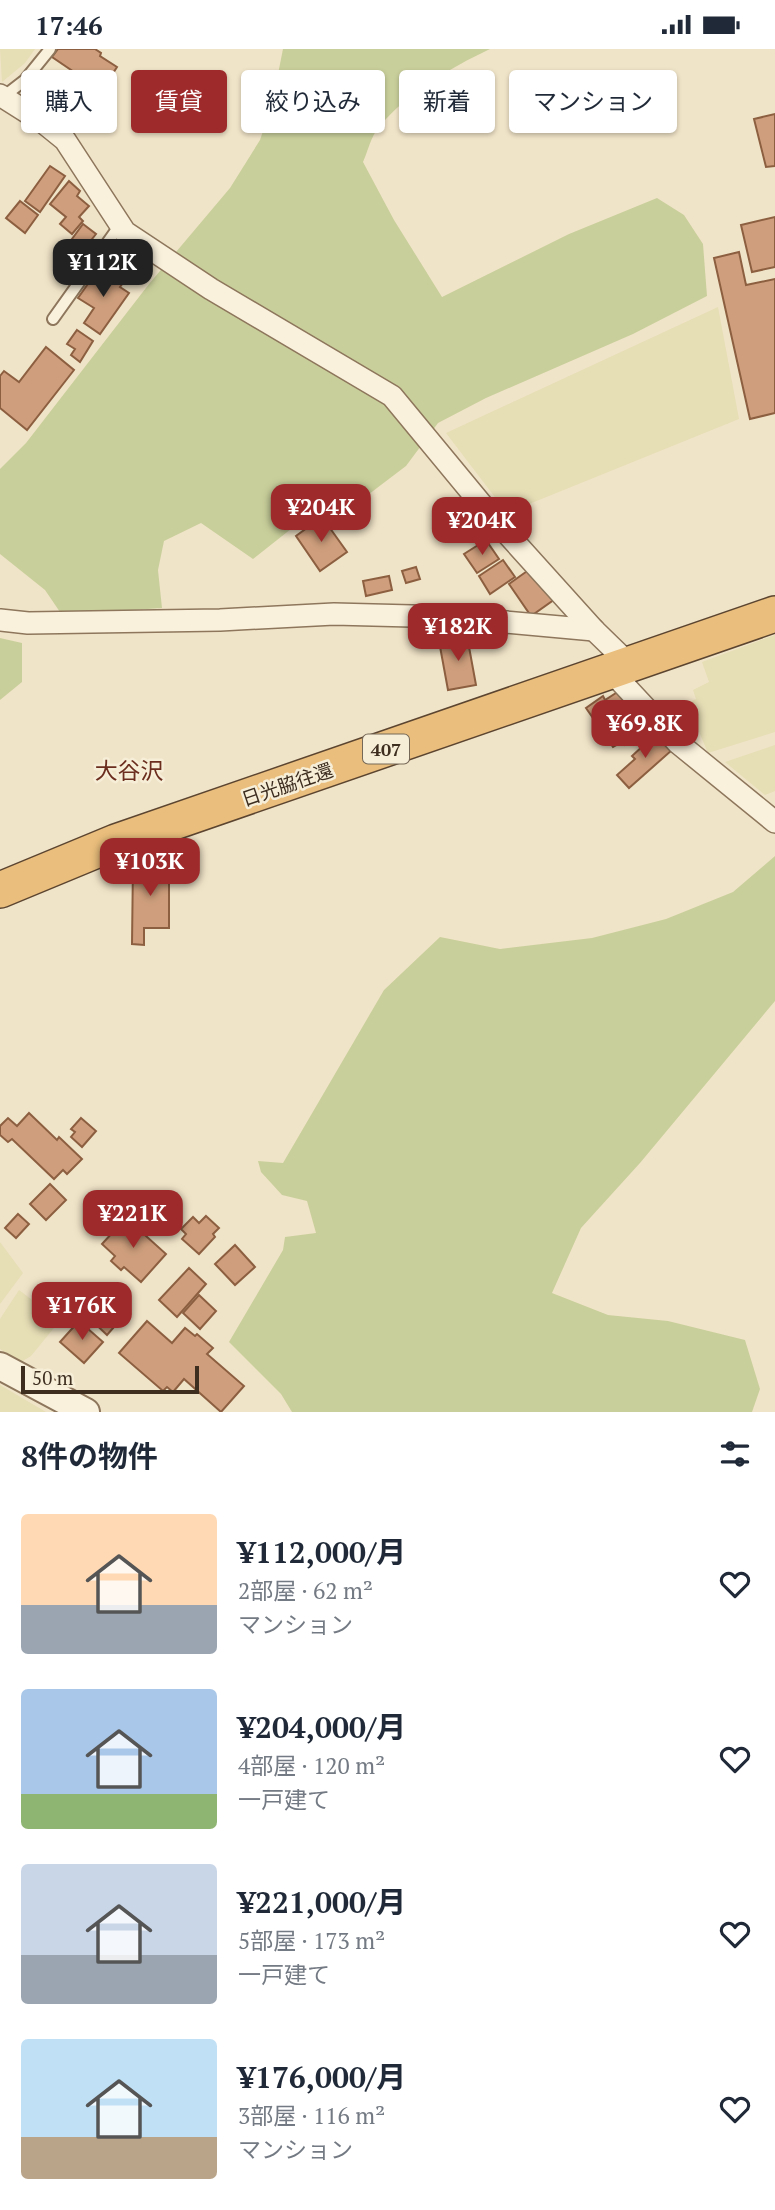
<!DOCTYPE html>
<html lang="ja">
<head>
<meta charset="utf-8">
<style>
	:root { --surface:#fff; --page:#f2f2f3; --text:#1f2937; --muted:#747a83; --accent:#9e2a2b }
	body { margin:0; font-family:"PT Serif","Noto Sans JP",serif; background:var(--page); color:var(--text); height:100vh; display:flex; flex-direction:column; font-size:26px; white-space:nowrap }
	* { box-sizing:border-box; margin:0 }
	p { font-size:23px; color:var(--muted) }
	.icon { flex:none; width:38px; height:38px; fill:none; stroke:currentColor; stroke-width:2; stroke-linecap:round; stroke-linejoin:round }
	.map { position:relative; height:1363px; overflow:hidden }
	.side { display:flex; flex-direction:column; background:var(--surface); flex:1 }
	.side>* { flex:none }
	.banner { position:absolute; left:21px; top:21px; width:733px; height:63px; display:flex; gap:14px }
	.scale { position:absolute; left:21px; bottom:18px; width:178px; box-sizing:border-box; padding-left:7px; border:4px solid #3d2e20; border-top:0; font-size:19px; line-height:24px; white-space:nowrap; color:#3d2e20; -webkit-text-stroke:5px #f7eed8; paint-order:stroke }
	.price { position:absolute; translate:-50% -60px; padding:0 16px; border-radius:14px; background:var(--accent); color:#fff; font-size:23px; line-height:46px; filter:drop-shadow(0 2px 4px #0008) }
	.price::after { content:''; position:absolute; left:50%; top:42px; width:21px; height:16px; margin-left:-10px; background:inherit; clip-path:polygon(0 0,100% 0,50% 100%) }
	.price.selected { background:#222; color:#fff }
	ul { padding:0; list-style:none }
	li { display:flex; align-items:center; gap:21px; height:175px; padding:0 21px }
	li span { display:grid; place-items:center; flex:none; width:196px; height:140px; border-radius:7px; color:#555 }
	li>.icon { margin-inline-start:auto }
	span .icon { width:84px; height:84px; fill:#fffc; stroke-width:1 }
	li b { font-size:30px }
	h2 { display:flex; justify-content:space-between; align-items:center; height:84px; padding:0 21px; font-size:30px }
	.pill { padding:0 24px; border-radius:7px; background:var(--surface); box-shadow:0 2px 5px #0004; font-size:24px; line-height:63px }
	.pill.selected { background:var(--accent); color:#fff }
	.status { display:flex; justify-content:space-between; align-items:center; height:49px; padding:0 35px; background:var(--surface); direction:ltr }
	.status svg { height:19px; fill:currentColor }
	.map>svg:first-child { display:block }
</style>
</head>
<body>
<div class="status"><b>17:46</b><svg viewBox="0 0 49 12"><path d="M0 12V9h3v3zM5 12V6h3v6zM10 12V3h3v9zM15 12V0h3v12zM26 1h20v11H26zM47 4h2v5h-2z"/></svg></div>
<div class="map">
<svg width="775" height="1363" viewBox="0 0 775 1363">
	<rect width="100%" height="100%" fill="#f0e4c8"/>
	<g fill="#e6deb5">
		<path d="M0,0H35L25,14L2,33Z"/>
		<path d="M718,258L739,370L507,464L446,384Z"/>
		<path d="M775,586V683L708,704L687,654L696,650L693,641L709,633L702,613Z"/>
		<path d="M775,696V742L765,746L725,713Z"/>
		<path d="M0,1193L23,1224L0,1255Z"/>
		<path d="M19,1241L44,1260L58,1274L31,1307L21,1313L0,1300V1270Z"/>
		<path d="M0,1336L46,1363H0Z"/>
	</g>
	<g fill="#c9cf9b">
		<path d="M283,0H490C450,19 407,44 379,78C371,87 368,102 363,113L394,171L442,248L569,185L657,149L684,166L703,195L707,247L633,285L486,349L438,374L406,417L348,461L320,457L253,510L201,474L164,492L158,521L162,559L62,566L45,541L0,505V420L26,394L149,235L230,139L260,91L272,55Z"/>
		<path d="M0,589L22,594V633L0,651Z"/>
		<path d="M775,807V952L640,1114L581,1179L552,1244L608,1266L668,1272L745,1291L760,1340L752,1363H292L281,1345L229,1293L283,1201L285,1188L316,1184L307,1152L282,1146L261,1123L258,1112L283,1114L384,941L440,888L500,900L592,889L666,870L733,843Z"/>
	</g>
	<g fill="#cf9f7d" stroke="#8d5f41" stroke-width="2">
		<path d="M58,0H95L101,4L100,7L117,18L104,38L85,25L83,29L52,8Z"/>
		<path d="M775,65V117L766,118L754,70Z"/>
		<path d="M50,117L65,127L40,163L25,152Z"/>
		<path d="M69,132L80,142L77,147L89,157L79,168L83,172L72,185L60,175L66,168L50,155Z"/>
		<path d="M20,152L38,166L25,184L6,169Z"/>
		<path d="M775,168V218L752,223L741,176Z"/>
		<path d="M83,175L96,185L85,199L72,190Z"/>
		<path d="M739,203L746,236L775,230V364L750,370L714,209Z"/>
		<path d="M100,218L123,234L120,238L129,244L100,285L84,274L94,259L78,249Z"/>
		<path d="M77,281L93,292L80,313L71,306L75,300L67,295Z"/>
		<path d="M46,298L74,321L27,381L0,359V327L4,322L19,333Z"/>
		<path d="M322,468L347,503L320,522L296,487Z"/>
		<path d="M486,491L499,510L477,524L464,505Z"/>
		<path d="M503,511L515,528L490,545L479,527Z"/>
		<path d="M416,518L420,530L406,534L402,522Z"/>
		<path d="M530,520L555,550L531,567L509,535Z"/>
		<path d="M389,527L392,541L366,547L363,532Z"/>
		<path d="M467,587L476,636L448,641L439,592Z"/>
		<path d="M619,642L646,682L625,696L622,693L613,698L586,659L603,647L605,651Z"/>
		<path d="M657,684L672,701L629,739L617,726L635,710L632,707Z"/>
		<path d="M152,810H169V879H144V896L132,895L133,814H151Z"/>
		<path d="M29,1064L57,1091L59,1088L82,1110L67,1125L63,1121L54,1130L12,1090L8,1093L0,1086V1077L8,1069L17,1077Z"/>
		<path d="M81,1069L96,1082L82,1098L71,1088L75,1083L71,1080Z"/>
		<path d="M50,1135L66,1151L46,1171L30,1155Z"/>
		<path d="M18,1165L29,1175L16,1189L5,1179Z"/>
		<path d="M206,1167L219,1179L213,1185L215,1188L199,1205L182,1190L186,1185L181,1180L193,1168L199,1174Z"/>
		<path d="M126,1169L166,1205L141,1233L124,1218L121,1221L111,1212L115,1207L102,1195Z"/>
		<path d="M235,1196L255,1218L235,1236L215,1215Z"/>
		<path d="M189,1219L206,1235L177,1268L159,1251Z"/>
		<path d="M199,1246L216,1262L200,1280L183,1264Z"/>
		<path d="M101,1251L121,1270L107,1286L87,1267Z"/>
		<path d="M79,1272L103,1293L84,1314L60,1293Z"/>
		<path d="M147,1272L172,1294L185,1279L195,1287L197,1285L213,1299L207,1305L244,1337L221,1363L184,1330L173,1343L167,1338L163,1342L119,1304Z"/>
	</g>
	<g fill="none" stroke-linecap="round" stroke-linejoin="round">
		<defs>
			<g id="service">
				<path d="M3,48L25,31L50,0"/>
				<path d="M53,270L120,176"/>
			</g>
			<g id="minor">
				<path d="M0,46L44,74L65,91L125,183L211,240L392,347L492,468L594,581L630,616"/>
				<path d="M0,571L28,574L220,571L334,565L451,568L594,581"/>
				<path d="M611,622L678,694L775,773"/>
			</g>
			<path id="tertiary" d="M0,1317L86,1363"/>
			<path id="trunk" d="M0,841L116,793L775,565"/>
		</defs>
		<use href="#service" stroke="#8d765c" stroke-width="14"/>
		<use href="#minor" stroke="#8d765c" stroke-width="24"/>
		<use href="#tertiary" stroke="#8d765c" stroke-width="30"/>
		<use href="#trunk" stroke="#5b4430" stroke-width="38"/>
		<use href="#service" stroke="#faf1dc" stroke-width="10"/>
		<use href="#minor" stroke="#faf1dc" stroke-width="21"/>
		<use href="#tertiary" stroke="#faf1dc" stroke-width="26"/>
		<use href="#trunk" stroke="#eabe7c" stroke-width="35"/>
	</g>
	<g text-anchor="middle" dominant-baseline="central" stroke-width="5" stroke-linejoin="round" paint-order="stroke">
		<rect fill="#f7eed8" stroke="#756857" stroke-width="2" x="363" y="685.5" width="46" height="29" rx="5"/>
		<g font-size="18" font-weight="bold" fill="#3d2e20">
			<text x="386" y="700">407</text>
		</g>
		<g font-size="19" fill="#3d2e20" stroke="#f7eed8">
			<text transform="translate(287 735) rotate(-19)">日光脇往還</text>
		</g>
		<g font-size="23" fill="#6b2e1e" stroke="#f7eed8">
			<text x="129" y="721">大谷沢</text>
		</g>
	</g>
</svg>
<div class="scale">50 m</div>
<b class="price selected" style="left:103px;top:250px">¥112K</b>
<b class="price" style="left:321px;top:495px">¥204K</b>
<b class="price" style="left:482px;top:508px">¥204K</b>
<b class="price" style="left:458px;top:614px">¥182K</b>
<b class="price" style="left:645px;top:711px">¥69.8K</b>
<b class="price" style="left:150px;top:849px">¥103K</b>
<b class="price" style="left:133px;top:1201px">¥221K</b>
<b class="price" style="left:82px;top:1293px">¥176K</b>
<div class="banner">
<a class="pill">購入</a>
<a class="pill selected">賃貸</a>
<a class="pill">絞り込み</a>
<a class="pill">新着</a>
<a class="pill">マンション</a>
</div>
</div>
<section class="side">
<h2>8件の物件<svg class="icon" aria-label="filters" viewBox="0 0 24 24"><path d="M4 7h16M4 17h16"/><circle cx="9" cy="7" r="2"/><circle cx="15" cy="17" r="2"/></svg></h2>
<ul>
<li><span style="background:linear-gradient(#ffd9b3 65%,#9aa5b1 0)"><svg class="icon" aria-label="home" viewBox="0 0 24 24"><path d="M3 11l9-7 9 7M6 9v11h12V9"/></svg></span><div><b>¥112,000/月</b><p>2部屋 · 62 m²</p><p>マンション</p></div><svg class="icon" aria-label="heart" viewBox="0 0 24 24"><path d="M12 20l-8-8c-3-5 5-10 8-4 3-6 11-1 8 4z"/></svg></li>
<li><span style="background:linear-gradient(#a9c7e8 75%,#8fb573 0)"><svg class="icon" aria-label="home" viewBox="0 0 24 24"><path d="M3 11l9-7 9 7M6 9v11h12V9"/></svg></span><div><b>¥204,000/月</b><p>4部屋 · 120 m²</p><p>一戸建て</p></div><svg class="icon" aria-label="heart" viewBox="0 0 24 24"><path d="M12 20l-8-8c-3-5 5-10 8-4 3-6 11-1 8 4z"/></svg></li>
<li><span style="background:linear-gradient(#c9d6e8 65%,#9aa5b1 0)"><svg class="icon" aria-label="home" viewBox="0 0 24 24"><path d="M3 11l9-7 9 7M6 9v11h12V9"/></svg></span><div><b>¥221,000/月</b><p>5部屋 · 173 m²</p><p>一戸建て</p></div><svg class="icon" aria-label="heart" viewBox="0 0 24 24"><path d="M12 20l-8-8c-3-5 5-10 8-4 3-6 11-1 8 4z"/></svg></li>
<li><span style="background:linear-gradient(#bfe0f5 70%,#b9a48a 0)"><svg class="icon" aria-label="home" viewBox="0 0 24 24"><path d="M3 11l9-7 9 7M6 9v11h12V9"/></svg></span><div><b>¥176,000/月</b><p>3部屋 · 116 m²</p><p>マンション</p></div><svg class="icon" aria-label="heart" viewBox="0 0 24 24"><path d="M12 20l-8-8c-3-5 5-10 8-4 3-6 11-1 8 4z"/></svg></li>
</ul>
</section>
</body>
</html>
